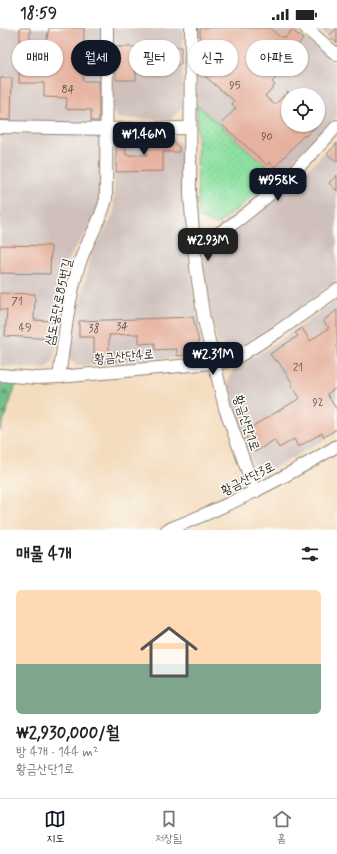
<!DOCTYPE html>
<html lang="ko">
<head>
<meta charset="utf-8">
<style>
	:root { --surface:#fff; --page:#f2f2f2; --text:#222; --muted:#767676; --line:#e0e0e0; --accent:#111827 }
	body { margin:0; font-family:Mynerve,"Poor Story",sans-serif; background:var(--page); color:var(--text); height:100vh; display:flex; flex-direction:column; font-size:15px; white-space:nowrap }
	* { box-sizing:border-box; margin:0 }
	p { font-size:13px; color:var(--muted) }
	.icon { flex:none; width:22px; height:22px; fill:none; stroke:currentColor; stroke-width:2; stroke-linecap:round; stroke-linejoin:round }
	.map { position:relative; height:502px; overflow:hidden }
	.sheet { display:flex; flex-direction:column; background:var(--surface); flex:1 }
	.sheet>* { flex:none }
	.top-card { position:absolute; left:12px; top:12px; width:313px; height:36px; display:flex; gap:8px }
	.tools { position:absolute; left:281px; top:60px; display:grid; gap:8px }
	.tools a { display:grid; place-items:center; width:44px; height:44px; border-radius:50%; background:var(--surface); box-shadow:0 1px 3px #0004; font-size:20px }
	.price { position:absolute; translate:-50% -34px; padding:0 9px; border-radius:8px; background:var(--accent); color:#fff; font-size:13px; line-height:26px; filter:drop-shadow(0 1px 2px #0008) }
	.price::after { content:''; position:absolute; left:50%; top:24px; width:12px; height:9px; margin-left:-6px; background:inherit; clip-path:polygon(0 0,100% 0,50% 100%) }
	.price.selected { background:#222; color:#fff }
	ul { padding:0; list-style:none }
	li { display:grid; align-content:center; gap:8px; height:212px; padding:0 16px }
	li+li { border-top:1px solid var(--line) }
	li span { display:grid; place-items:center; height:124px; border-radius:6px; color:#555 }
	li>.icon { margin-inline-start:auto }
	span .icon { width:72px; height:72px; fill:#fffc; stroke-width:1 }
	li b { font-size:17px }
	h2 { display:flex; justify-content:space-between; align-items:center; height:48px; padding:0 16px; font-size:17px }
	.tag { padding:0 14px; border-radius:18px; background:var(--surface); box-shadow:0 1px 3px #0004; font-size:14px; line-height:36px }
	.tag.selected { background:var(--accent); color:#fff }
	.status { display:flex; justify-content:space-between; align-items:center; height:28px; padding:0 20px; background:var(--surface); direction:ltr }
	.status svg { height:11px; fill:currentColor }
	.tab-bar { display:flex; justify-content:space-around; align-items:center; height:56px; border-top:1px solid var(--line); background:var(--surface); font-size:11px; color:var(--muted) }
	.tab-bar a { display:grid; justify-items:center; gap:2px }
	.tab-bar .selected { color:var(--accent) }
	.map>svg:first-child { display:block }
</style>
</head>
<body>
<div class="status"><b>18:59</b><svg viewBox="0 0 49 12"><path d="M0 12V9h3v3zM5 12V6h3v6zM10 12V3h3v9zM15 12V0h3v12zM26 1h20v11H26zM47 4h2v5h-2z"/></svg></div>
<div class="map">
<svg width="337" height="502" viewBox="0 0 337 502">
	<defs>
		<pattern id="forest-firs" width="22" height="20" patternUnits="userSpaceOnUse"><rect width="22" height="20" fill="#72bf88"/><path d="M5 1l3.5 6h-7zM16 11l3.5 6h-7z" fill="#5e9b6f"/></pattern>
		<pattern id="park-dots" width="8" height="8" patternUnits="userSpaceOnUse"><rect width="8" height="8" fill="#8de1a2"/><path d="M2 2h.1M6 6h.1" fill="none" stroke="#7ac18c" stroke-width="1.8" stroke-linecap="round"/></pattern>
	</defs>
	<rect width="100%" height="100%" fill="#fdfcf7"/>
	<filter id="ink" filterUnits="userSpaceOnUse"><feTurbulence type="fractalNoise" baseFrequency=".025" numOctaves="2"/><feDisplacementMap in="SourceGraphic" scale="8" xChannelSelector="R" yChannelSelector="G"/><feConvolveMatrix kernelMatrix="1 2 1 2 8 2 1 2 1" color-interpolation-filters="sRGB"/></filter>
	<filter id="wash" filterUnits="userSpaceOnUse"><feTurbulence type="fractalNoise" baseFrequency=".012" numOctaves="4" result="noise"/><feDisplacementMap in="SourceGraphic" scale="16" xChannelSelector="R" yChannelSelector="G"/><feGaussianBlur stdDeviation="0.9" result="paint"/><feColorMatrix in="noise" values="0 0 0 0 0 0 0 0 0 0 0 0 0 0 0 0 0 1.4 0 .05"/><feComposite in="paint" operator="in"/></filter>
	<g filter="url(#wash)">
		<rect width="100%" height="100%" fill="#f4ddbf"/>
		<g fill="#cfc0bb" fill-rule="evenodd">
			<path d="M0,0H102L101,96H0Z"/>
			<path d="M111,0H183L182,79L171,91H119L112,83Z"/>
			<path d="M198,0H294L337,38V88L277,148L197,77ZM288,67H318V97H288Z"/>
			<path d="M318,0H337V17Z"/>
			<path d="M0,105L101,107V176L94,192L64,237L54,286L59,288L54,332L46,341L0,338Z"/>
			<path d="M121,108H172L181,117L185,205L201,314L191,328L77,338L68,329L92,224L111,192L114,183V116Z"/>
			<path d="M337,112V252L289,288L235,322L217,314L203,238L210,222L264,181L299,150Z"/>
			<path d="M337,272V404L269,443L253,437L227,357L233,342L270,319Z"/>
		</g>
		<path fill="url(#forest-firs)" stroke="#4e755a" d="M0,352L17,354L0,403Z"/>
		<path fill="url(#park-dots)" stroke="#5c8666" d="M197,77L277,148L217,197L198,189Z"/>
		<g id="blocks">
			<g fill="#e6b19e">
				<path d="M20,0H30V15H46L49,0H84L83,53H99V93H91V82L66,81L67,70L44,69V55H19Z"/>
				<path d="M200,0H270L281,10L283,8L285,10L292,2L303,11L296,19L300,23L272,54L275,57L265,68L275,77L288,63V97H316L305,109L304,107L275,139L269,134L267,137L221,96L236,80L232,76L234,73L200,44Z"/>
				<path d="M337,0V15L329,8Z"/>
				<path d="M116,19H181V37H136V52H116Z"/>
				<path d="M0,50H12L11,92H0Z"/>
				<path d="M125,108L126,127H147V110H168L179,119V124H163V143L116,144V117Z"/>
				<path d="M337,115V134L327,126Z"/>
				<path d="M337,147V163L329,155Z"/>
				<path d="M0,217L51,218L50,246L0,245Z"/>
				<path d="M0,265L35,266L34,292L54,293L53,311L5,308L7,282H0Z"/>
				<path d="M337,282V359L327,366L337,382V401L324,409L322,405L298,419L294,411L279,420L274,412L255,424L243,404L300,370L291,357L293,356L277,332L275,333L270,326L298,308L295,305L302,300L310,313L329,300L323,293Z"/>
				<path d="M193,289L199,314L191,327L177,328V321L155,322V315L139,316V306L109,307V324H126V332L94,335V309H79V293Z"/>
			</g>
		</g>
	</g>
	<g filter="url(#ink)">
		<use href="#blocks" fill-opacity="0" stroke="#908475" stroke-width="1"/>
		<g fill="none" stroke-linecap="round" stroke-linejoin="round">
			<defs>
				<g id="minor">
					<path d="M191,0L190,167L196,239L204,292L225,380L255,464"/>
					<path d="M306,0L337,27"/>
					<path d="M0,99L107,101L189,100"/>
					<path d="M194,220C250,190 295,145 337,98"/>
					<path d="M0,347L37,350L59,349C65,309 68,268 81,231C88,211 101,193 106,171L107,0"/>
					<path d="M59,349L224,334L241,327L277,304L337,262"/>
					<path d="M167,502C226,479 283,451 337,418"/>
				</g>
			</defs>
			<use href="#minor" stroke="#908475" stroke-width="14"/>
			<use href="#minor" stroke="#fff" stroke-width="12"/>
		</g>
	</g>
	<g text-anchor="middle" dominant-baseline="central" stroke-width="3" stroke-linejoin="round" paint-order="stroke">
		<g font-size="11" fill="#5a4c48">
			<text x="235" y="58">95</text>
			<text x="68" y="62">84</text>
			<text x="267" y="109">90</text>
			<text x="17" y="274">71</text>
			<text x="122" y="299">34</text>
			<text x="25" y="300">49</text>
			<text x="94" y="301">38</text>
			<text x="298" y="340">21</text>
			<text x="318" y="375">92</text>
		</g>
		<g font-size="13" fill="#2b2b2b" stroke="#fdfcf7">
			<text transform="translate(59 274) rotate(-78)">삼도공단로85번길</text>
			<text transform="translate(124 329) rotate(-5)">황금산단4로</text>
			<text transform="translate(246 395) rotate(72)">황금산단1로</text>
			<text transform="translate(248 451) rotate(-27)">황금산단3로</text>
		</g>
	</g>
</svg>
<div class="tools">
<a><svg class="icon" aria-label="locate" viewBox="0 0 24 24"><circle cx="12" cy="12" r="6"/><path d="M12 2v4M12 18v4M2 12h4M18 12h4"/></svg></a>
</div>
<b class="price" style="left:144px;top:128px">₩1.46M</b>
<b class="price" style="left:278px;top:174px">₩958K</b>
<b class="price selected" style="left:208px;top:234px">₩2.93M</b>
<b class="price" style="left:213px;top:348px">₩2.31M</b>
<div class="top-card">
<a class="tag">매매</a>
<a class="tag selected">월세</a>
<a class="tag">필터</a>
<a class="tag">신규</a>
<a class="tag">아파트</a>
</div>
</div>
<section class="sheet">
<h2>매물 4개<svg class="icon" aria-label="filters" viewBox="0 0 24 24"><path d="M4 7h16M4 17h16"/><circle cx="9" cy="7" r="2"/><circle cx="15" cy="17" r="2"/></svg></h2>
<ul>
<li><span style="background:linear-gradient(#ffd9b3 60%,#7fa58c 0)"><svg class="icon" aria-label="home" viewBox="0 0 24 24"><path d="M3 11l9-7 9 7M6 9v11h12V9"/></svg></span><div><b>₩2,930,000/월</b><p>방 4개 · 144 m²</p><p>황금산단1로</p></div></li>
</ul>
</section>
<nav class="tab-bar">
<a class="selected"><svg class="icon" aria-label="map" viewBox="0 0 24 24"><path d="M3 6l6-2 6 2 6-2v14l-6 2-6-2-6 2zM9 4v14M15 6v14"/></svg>지도</a>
<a><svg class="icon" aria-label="saved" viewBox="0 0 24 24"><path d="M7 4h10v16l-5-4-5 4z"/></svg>저장됨</a>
<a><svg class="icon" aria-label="home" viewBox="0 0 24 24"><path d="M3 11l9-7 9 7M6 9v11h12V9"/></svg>홈</a>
</nav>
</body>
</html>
